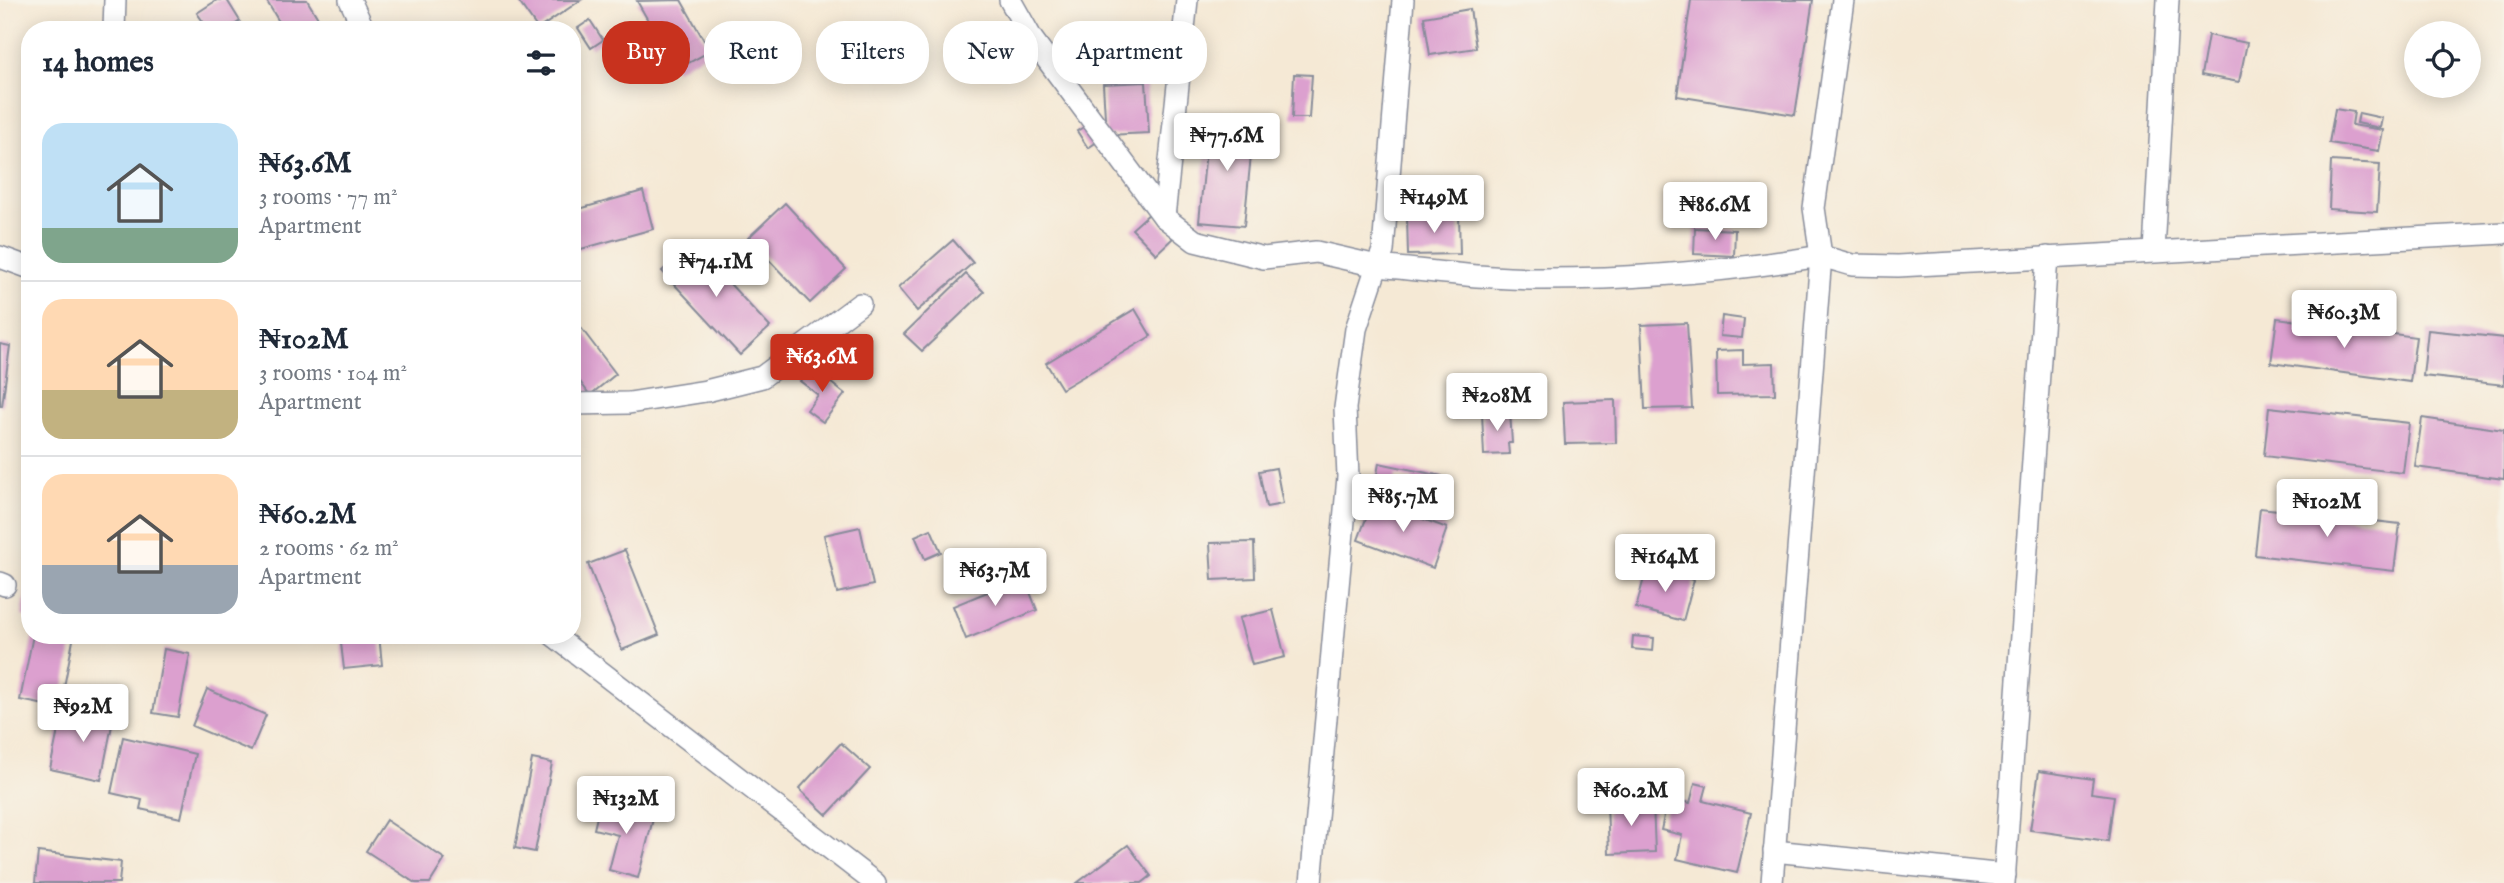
<!DOCTYPE html>
<html lang="en">
<head>
<meta charset="utf-8">
<style>
	:root { --surface:#fff; --page:#f2f2f3; --text:#1f2937; --muted:#747a83; --line:#e0e1e3; --accent:#c8321e }
	body { margin:0; font-family:"IM FELL English",serif; background:var(--page); color:var(--text); height:100vh; display:flex; flex-direction:column; font-size:26px; white-space:nowrap }
	* { box-sizing:border-box; margin:0 }
	p { font-size:23px; color:var(--muted) }
	.icon { flex:none; width:38px; height:38px; fill:none; stroke:currentColor; stroke-width:2; stroke-linecap:round; stroke-linejoin:round }
	.map { position:relative; flex:1; overflow:hidden }
	.sheet { position:absolute; left:21px; top:21px; width:560px; height:623px; display:flex; flex-direction:column; background:var(--surface); border-radius:28px; box-shadow:0 4px 18px #0003 }
	.sheet>* { flex:none }
	.top-card { position:absolute; left:602px; top:21px; width:665px; height:63px; display:flex; gap:14px }
	.fabs { position:absolute; left:2404px; top:21px; display:grid; gap:14px }
	.fabs a { display:grid; place-items:center; width:77px; height:77px; border-radius:50%; background:var(--surface); box-shadow:0 4px 18px #0003; font-size:35px }
	.price { position:absolute; translate:-50% -60px; padding:0 16px; border-radius:7px; background:#fff; color:#222; font-size:23px; line-height:46px; filter:drop-shadow(0 2px 4px #0008) }
	.price::after { content:''; position:absolute; left:50%; top:42px; width:21px; height:16px; margin-left:-10px; background:inherit; clip-path:polygon(0 0,100% 0,50% 100%) }
	.price.active { background:var(--accent); color:#fff }
	ul { padding:0; list-style:none }
	li { display:flex; align-items:center; gap:21px; height:175px; padding:0 21px }
	li+li { border-top:2px solid var(--line) }
	li span { display:grid; place-items:center; flex:none; width:196px; height:140px; border-radius:21px; color:#555 }
	li>.icon { margin-inline-start:auto }
	span .icon { width:84px; height:84px; fill:#fffc; stroke-width:1 }
	li b { font-size:30px }
	h2 { display:flex; justify-content:space-between; align-items:center; height:84px; padding:0 21px; font-size:30px }
	.tag { padding:0 24px; border-radius:28px; background:var(--surface); box-shadow:0 4px 18px #0003; font-size:24px; line-height:63px }
	.tag.active { background:var(--accent); color:#fff }
	.map>svg:first-child { display:block }
</style>
</head>
<body>
<div class="map">
<svg width="2504" height="883" viewBox="0 0 2504 883">
	<rect width="100%" height="100%" fill="#f7f3e8"/>
	<filter id="ink" filterUnits="userSpaceOnUse"><feTurbulence type="fractalNoise" baseFrequency=".0143" numOctaves="2"/><feDisplacementMap in="SourceGraphic" scale="14" xChannelSelector="R" yChannelSelector="G"/><feConvolveMatrix kernelMatrix="1 2 1 2 8 2 1 2 1" color-interpolation-filters="sRGB"/></filter>
	<filter id="wash" filterUnits="userSpaceOnUse"><feTurbulence type="fractalNoise" baseFrequency=".00686" numOctaves="4" result="noise"/><feDisplacementMap in="SourceGraphic" scale="28" xChannelSelector="R" yChannelSelector="G"/><feGaussianBlur stdDeviation="1.57" result="paint"/><feColorMatrix in="noise" values="0 0 0 0 0 0 0 0 0 0 0 0 0 0 0 0 0 1.4 0 .05"/><feComposite in="paint" operator="in"/></filter>
	<g filter="url(#wash)">
		<rect width="100%" height="100%" fill="#f5e9d5"/>
		<g id="blocks">
			<g fill="#dca0cf">
				<path d="M217,0H227L240,21L227,30H209L197,13Z"/>
				<path d="M266,0H307L319,20L302,30H284Z"/>
				<path d="M522,0H581L538,29L519,2Z"/>
				<path d="M681,0L710,51L676,70L637,1Z"/>
				<path d="M1691,0H1813L1795,115L1677,96Z"/>
				<path d="M1470,9L1476,48L1430,55L1424,17Z"/>
				<path d="M590,20L603,40L591,48L578,28Z"/>
				<path d="M2208,35L2247,43L2239,82L2201,75Z"/>
				<path d="M1294,74L1312,75L1309,118H1292Z"/>
				<path d="M1146,82L1149,133L1107,135L1088,148L1077,131L1097,119L1106,134L1103,84Z"/>
				<path d="M2335,109L2354,112L2352,125L2383,130L2379,151L2329,143Z"/>
				<path d="M2359,113L2382,118L2380,128L2357,123Z"/>
				<path d="M1209,120L1254,124L1244,226L1199,222Z"/>
				<path d="M2331,161L2380,164L2377,212L2329,209Z"/>
				<path d="M643,191L653,229L574,251L572,211Z"/>
				<path d="M785,203L846,269L810,303L748,238Z"/>
				<path d="M1150,213L1173,238L1156,254L1132,229Z"/>
				<path d="M1459,215L1460,254L1408,255L1407,217Z"/>
				<path d="M1695,228L1735,230L1734,256L1694,254Z"/>
				<path d="M953,240L973,263L917,311L898,288Z"/>
				<path d="M692,243L770,327L740,355L662,271Z"/>
				<path d="M966,274L984,292L922,351L904,334Z"/>
				<path d="M1135,309L1151,336L1062,389L1046,363Z"/>
				<path d="M572,316L616,374L590,395L572,371Z"/>
				<path d="M1722,316L1744,319L1742,338L1720,336Z"/>
				<path d="M2277,318L2416,337L2410,382L2271,363Z"/>
				<path d="M1687,323L1692,408L1645,409L1641,325Z"/>
				<path d="M2428,330L2504,338V385L2423,376Z"/>
				<path d="M0,344L10,346L2,406H0Z"/>
				<path d="M1743,350V364L1774,363L1775,394L1717,395L1716,351Z"/>
				<path d="M811,367L845,394L823,422L807,410L818,395L800,381Z"/>
				<path d="M1615,400L1616,443L1565,444L1563,402Z"/>
				<path d="M2269,407L2409,423L2403,473L2264,456Z"/>
				<path d="M1510,412L1512,443H1508L1509,454L1484,455L1482,413Z"/>
				<path d="M2422,418L2504,430V479L2415,467Z"/>
				<path d="M1379,463L1442,476L1439,491L1411,485L1413,479L1396,475L1394,484L1376,480Z"/>
				<path d="M1276,468L1283,504L1266,507L1259,471Z"/>
				<path d="M1373,500L1447,528L1433,568L1358,540Z"/>
				<path d="M2260,508L2400,524L2394,571L2255,555Z"/>
				<path d="M860,527L873,585L837,593L824,535Z"/>
				<path d="M931,529L941,552L925,559L915,536Z"/>
				<path d="M1254,542L1255,578L1212,580L1210,543Z"/>
				<path d="M625,550L659,635L622,650L588,564Z"/>
				<path d="M1647,567L1694,580L1683,621L1636,608Z"/>
				<path d="M1024,577L1037,610L966,639L953,606Z"/>
				<path d="M28,580H30V617L22,616Z"/>
				<path d="M1273,610L1285,657L1252,665L1239,618Z"/>
				<path d="M33,635H74L60,708L20,700Z"/>
				<path d="M340,635H379L382,665L344,669Z"/>
				<path d="M1633,636L1654,638L1653,651L1632,649Z"/>
				<path d="M164,649L190,654L178,717L153,713Z"/>
				<path d="M86,683L121,693L115,715L80,705Z"/>
				<path d="M207,689L266,715L251,751L192,726Z"/>
				<path d="M75,707L114,715L101,780L50,769L60,721L72,724Z"/>
				<path d="M123,737L195,754L181,818L140,809L142,800L111,793Z"/>
				<path d="M841,743L870,769L827,815L799,789Z"/>
				<path d="M532,759L552,763L535,852L515,848Z"/>
				<path d="M2039,771L2093,779L2091,793L2114,796L2108,841L2030,830Z"/>
				<path d="M1695,783L1707,786L1703,801L1751,813L1737,873L1677,859L1682,835L1661,830L1668,798L1690,803Z"/>
				<path d="M601,801L654,815L638,878L609,870L618,835L594,829Z"/>
				<path d="M1653,803L1655,852L1609,854L1607,804Z"/>
				<path d="M386,820L445,859L430,883H415L366,851Z"/>
				<path d="M1128,845L1151,876L1142,883H1077Z"/>
				<path d="M38,852L121,862L119,883H35Z"/>
			</g>
		</g>
	</g>
	<g filter="url(#ink)">
		<use href="#blocks" fill-opacity="0" stroke="#888c9a" stroke-width="2"/>
		<g fill="none" stroke-linecap="round" stroke-linejoin="round">
			<defs>
				<g id="street">
					<path d="M350,0L364,30"/>
					<path d="M1010,0L1032,39L1164,217L1195,241L1264,258L1316,252L1377,266L1356,329L1345,408L1348,477L1311,883"/>
					<path d="M1403,0L1383,251L1377,266C1432,271 1488,279 1543,279C1636,279 1729,271 1821,256L1772,883"/>
					<path d="M1843,0L1814,208L1821,256L1852,265L1898,266L2504,233"/>
					<path d="M114,30L115,0"/>
					<path d="M1164,217L1187,0"/>
					<path d="M2154,251L2168,0"/>
					<path d="M0,257L30,268"/>
					<path d="M572,404L629,403L706,391L762,377L860,304"/>
					<path d="M0,583L5,585"/>
					<path d="M553,635L875,883"/>
					<path d="M1774,851L2005,875"/>
					<path d="M2004,883L2047,257"/>
				</g>
			</defs>
			<use href="#street" stroke="#888c9a" stroke-width="24"/>
			<use href="#street" stroke="#fff" stroke-width="21"/>
		</g>
	</g>
</svg>
<div class="fabs">
<a><svg class="icon" aria-label="locate" viewBox="0 0 24 24"><circle cx="12" cy="12" r="6"/><path d="M12 2v4M12 18v4M2 12h4M18 12h4"/></svg></a>
</div>
<b class="price" style="left:1227px;top:173px">₦77.6M</b>
<b class="price" style="left:1434px;top:235px">₦149M</b>
<b class="price" style="left:1715px;top:242px">₦86.6M</b>
<b class="price" style="left:716px;top:299px">₦74.1M</b>
<b class="price" style="left:2344px;top:350px">₦60.3M</b>
<b class="price active" style="left:822px;top:394px">₦63.6M</b>
<b class="price" style="left:1497px;top:433px">₦208M</b>
<b class="price" style="left:1403px;top:534px">₦85.7M</b>
<b class="price" style="left:2327px;top:539px">₦102M</b>
<b class="price" style="left:1665px;top:594px">₦164M</b>
<b class="price" style="left:995px;top:608px">₦63.7M</b>
<b class="price" style="left:83px;top:744px">₦92M</b>
<b class="price" style="left:1631px;top:828px">₦60.2M</b>
<b class="price" style="left:626px;top:836px">₦132M</b>
<div class="top-card">
<a class="tag active">Buy</a>
<a class="tag">Rent</a>
<a class="tag">Filters</a>
<a class="tag">New</a>
<a class="tag">Apartment</a>
</div>
<section class="sheet">
<h2>14 homes<svg class="icon" aria-label="filters" viewBox="0 0 24 24"><path d="M4 7h16M4 17h16"/><circle cx="9" cy="7" r="2"/><circle cx="15" cy="17" r="2"/></svg></h2>
<ul>
<li><span style="background:linear-gradient(#bfe0f5 75%,#7fa58c 0)"><svg class="icon" aria-label="home" viewBox="0 0 24 24"><path d="M3 11l9-7 9 7M6 9v11h12V9"/></svg></span><div><b>₦63.6M</b><p>3 rooms · 77 m²</p><p>Apartment</p></div></li>
<li><span style="background:linear-gradient(#ffd9b3 65%,#c2b280 0)"><svg class="icon" aria-label="home" viewBox="0 0 24 24"><path d="M3 11l9-7 9 7M6 9v11h12V9"/></svg></span><div><b>₦102M</b><p>3 rooms · 104 m²</p><p>Apartment</p></div></li>
<li><span style="background:linear-gradient(#ffd9b3 65%,#9aa5b1 0)"><svg class="icon" aria-label="home" viewBox="0 0 24 24"><path d="M3 11l9-7 9 7M6 9v11h12V9"/></svg></span><div><b>₦60.2M</b><p>2 rooms · 62 m²</p><p>Apartment</p></div></li>
</ul>
</section>
</div>
</body>
</html>
